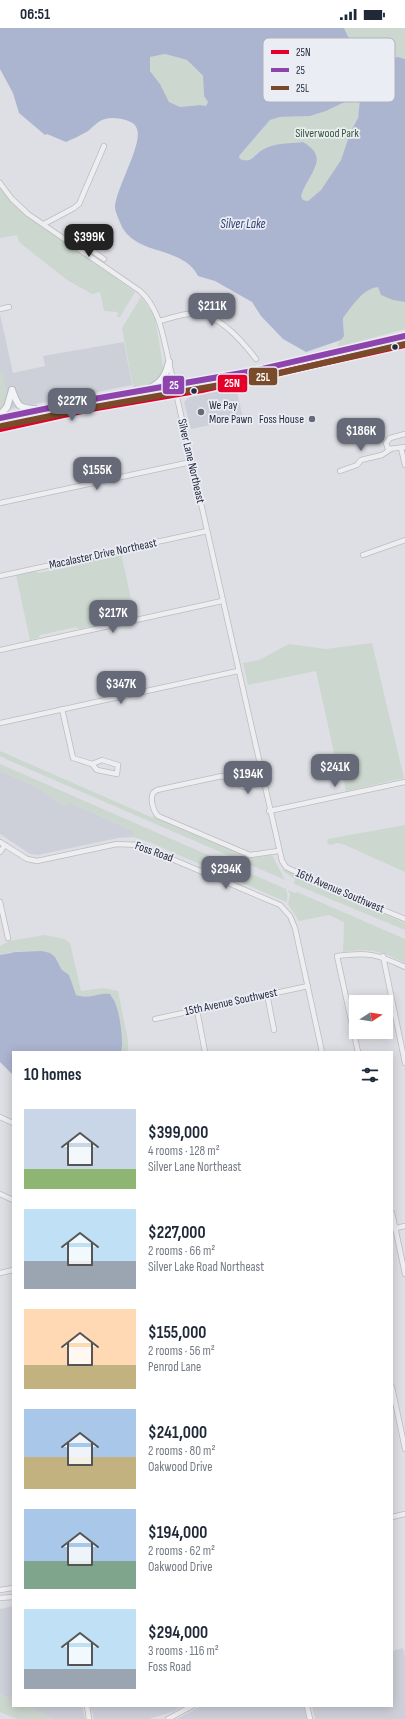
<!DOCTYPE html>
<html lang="en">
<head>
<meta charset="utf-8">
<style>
	:root { --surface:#fff; --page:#f2f2f3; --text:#1f2937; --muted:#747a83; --accent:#666977 }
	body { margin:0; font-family:"Sofia Sans Condensed",sans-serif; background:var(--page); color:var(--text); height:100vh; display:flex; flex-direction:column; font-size:15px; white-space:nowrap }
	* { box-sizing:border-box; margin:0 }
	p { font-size:13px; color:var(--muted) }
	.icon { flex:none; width:22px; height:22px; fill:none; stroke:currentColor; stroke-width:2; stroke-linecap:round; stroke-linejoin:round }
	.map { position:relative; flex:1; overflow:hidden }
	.side { position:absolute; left:12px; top:1023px; width:381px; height:656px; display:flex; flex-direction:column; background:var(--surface); border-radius:0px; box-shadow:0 2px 10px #0003 }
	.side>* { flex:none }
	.needle { width:26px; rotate:78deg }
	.fabs { position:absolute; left:349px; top:967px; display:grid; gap:8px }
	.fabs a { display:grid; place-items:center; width:44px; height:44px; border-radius:0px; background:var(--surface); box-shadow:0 2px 10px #0003; font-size:20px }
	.price { position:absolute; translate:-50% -34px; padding:0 9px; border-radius:8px; background:var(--accent); color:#fff; font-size:13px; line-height:26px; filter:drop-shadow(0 1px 2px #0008) }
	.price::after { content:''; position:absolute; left:50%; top:24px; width:12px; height:9px; margin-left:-6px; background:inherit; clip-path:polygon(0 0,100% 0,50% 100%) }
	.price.active { background:#222; color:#fff }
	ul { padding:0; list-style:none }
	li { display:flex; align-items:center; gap:12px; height:100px; padding:0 12px }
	li span { display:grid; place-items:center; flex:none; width:112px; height:80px; border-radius:0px; color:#555 }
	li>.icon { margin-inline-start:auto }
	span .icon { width:48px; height:48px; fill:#fffc; stroke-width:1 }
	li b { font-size:17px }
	h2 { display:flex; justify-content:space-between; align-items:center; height:48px; padding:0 12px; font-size:17px }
	.status { display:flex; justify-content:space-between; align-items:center; height:28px; padding:0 20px; background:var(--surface); direction:ltr }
	.status svg { height:11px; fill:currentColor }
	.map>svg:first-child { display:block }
</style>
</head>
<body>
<div class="status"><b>06:51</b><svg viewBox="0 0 49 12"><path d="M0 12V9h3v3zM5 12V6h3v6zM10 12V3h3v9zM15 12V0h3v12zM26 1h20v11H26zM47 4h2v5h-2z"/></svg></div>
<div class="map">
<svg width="405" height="1691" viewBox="0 0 405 1691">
	<rect width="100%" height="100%" fill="#dedfe4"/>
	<g fill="#ced0d9">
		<path d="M0,286L13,345L45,338L43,328L124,314L132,357L0,383Z"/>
		<path d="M236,359L243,390L191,401L184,374L186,372L190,369Z"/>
		<path d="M0,743L33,757L65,778L69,774L133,803V809L118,810L38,827L30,826L0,806Z"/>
		<path d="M13,1578V1672L0,1666V1581Z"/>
		<path d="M403,1620L405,1628V1691H315L312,1678H392V1623Z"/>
		<path d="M26,1678H82L85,1691H54Z"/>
		<path d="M90,1678H182L172,1684L149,1691H94Z"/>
		<path d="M201,1678H304L307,1691H177Z"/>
	</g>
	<g fill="#ccd7cf">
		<path d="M344,0H405V31L398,29L377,33L375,35C361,29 351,13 344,0Z"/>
		<path d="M165,26L187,32L203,49L204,68L208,74L206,78L200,77L180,79L169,74L160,56L150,43V29Z"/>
		<path d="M358,62L363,64L360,71L358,90L350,105L341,132L321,162L308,173L303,172L301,168L304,158L316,139L303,114C289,116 275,114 262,122C255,126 251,135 240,131L239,128L270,92L280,89L310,88L326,83L353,70L355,63Z"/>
		<path d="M0,158L25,186L135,264L120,289H117L118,284L104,283L100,264L92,266L67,252L19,214L17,207L0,210Z"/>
		<path d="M378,258L393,272L405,274V301L338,319V315C346,309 344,299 343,290C351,280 363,260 378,258Z"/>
		<path d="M141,269L152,284L155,291L164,343C160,356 145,357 133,359L122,300Z"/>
		<path d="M0,343L3,345L8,370V374L0,383Z"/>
		<path d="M121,525L135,589L79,601L76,599L40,607L38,610L30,612L16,547L35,543L39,545L75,538L78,534Z"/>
		<path d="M372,615L404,750L346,763L341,741L337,738L316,643L248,657L243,635L259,632L289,616L326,621Z"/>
		<path d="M0,723L153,790V788L252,830L272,827L285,852L8,732L0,728Z"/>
		<path d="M0,736L286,861C287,866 289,869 286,874L149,814L133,809V803L69,774L65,778L33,757L0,743Z"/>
		<path d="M405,797V844L345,817L338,815L330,817L327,814L328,811L333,810Z"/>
		<path d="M285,841L304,852L405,895V902L294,856L295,851L283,843Z"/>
		<path d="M288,862L295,865L297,864L405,911V935C380,923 371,920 343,924L344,894L329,887L299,893L288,876L290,867Z"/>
		<path d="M45,907L64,911L70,915L81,963L103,960L118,963L128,1012V1024H121C124,1014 120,987 116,977C115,973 112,969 110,966C98,967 88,971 76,967L55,929C37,924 19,920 0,927V918L9,913Z"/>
		<path d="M0,1666L13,1672V1678H26L54,1691H17L0,1684Z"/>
	</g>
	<g fill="#acb5d0" fill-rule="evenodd">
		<path d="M0,0H344C350,13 361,30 375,35L377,33L398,29L405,31V274L393,272L381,267L378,259C363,260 351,280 343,290L344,308L341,312L306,324L283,311L261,288L252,274L215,253L198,248C183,218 138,228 122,199C120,194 115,184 115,179C116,160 143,116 137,101C135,95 131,94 126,92C119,90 111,89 105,91C99,92 93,99 88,103C81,107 73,111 66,114L47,106L45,107L19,85L13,65L0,41ZM165,26L187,32L203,48L204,68L208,74L206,78L200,77L180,79L169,74L160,56L150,43V29ZM358,62L363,64L360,71L358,90L350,105L341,132L321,162L308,173L303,172L301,168C307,146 332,131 303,114C289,116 275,114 262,122C255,126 251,136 240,131L239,128L270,92L280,89L310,88L326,83L353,70L355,63Z"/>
		<path d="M42,923L50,925L55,929L62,942L69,947L76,967C92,972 96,964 110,966C112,969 115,973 116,977C120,987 124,1014 121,1024H13V1047L0,1034V927L15,924Z"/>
	</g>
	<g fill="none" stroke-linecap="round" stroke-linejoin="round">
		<defs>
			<g id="minor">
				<path d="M0,155L12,171L28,186L140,263C160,281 163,309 169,334L282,833L286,839L292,842L332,861L405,891"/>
				<path d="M44,196L74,180L79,176L104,118"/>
				<path d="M73,217L79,214L82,216L104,231"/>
				<path d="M0,281L9,279"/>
				<path d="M159,293C172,290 186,284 199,286C220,288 243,314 256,331"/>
				<path d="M405,406L390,410L386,415L388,421L405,419"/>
				<path d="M401,420L405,437"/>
				<path d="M340,443L357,437L361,432L382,427L391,421"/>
				<path d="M0,475L191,434"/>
				<path d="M363,527L405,512"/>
				<path d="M0,548L207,503"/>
				<path d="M0,622L222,573"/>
				<path d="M62,681L73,730L92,736L97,742L117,746L118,737L102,732L92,736"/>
				<path d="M0,695L238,643"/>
				<path d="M263,755L244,759L222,748L157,762L153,765C150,771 153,783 158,788L250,827L278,823"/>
				<path d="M239,756L262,749"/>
				<path d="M269,783L405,754"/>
				<path d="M0,814L27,831L37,833L117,816L139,817L280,877L290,888L295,900L322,1024"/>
				<path d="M0,824L5,817"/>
				<path d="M0,874L8,910"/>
				<path d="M383,928L405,1035"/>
				<path d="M267,966L274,1002"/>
				<path d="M197,982L205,1024"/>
				<path d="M155,991L308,958"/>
				<path d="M358,1024L337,928C368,924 377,926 405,939"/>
				<path d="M0,1089L13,1095"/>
				<path d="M0,1166L13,1172"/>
				<path d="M392,1185L405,1246"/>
				<path d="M392,1201L405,1198"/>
				<path d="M0,1245L13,1242"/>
				<path d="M392,1359L405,1421"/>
				<path d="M392,1489L405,1486"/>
				<path d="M0,1562L13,1560"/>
				<path d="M0,1570L13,1569"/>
				<path d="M87,1678L89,1691"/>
				<path d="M307,1678L310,1691"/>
				<path d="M168,1691L192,1678"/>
			</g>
			<g id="major">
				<path d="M150,360C162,354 166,347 169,334"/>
				<path d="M12,362C18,377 17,380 35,381"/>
				<path d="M0,387L7,379L12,362"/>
				<path d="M0,390L88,372L253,343L405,308"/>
				<path d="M0,401L91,381L202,362L405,317"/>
			</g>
		</defs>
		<use href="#minor" stroke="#bbbcc1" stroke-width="6"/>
		<use href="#major" stroke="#babcc2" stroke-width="8"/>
		<use href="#minor" stroke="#eeeef1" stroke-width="4.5"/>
		<use href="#major" stroke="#f2f3f5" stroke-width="6"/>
		<defs>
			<path id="bus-1" d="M0,401L91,381L202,362L405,317"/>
			<path id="bus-2" d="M0,390L88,372L253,343L405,308"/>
			<path id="bus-3" d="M2,398L89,380L254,351L405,316"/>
		</defs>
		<use href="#bus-1" stroke="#ebedf4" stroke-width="9"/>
		<use href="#bus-2" stroke="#ebedf4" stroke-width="9"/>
		<use href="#bus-3" stroke="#ebedf4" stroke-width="9"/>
		<use href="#bus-1" stroke="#e4002b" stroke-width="6"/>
		<use href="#bus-2" stroke="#8e44ad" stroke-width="6"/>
		<use href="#bus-3" stroke="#7a4b2a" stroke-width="6"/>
	</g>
	<g fill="#26293d" stroke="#ebedf4" stroke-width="1.5">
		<circle cx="395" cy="319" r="3.5"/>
		<circle cx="194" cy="363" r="3.5"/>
	</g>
	<g fill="#666977" stroke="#ebedf4" stroke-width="1.5">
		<circle cx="201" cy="384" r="4"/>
		<circle cx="312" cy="391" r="4"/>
	</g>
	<g text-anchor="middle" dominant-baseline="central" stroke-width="3.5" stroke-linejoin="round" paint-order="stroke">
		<g font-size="12" fill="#335935" stroke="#ebedf4">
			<text x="327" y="105">Silverwood Park</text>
		</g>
		<g font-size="12" fill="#26293d" stroke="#ebedf4" text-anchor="start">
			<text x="209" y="377">We Pay<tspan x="209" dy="14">More Pawn</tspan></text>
			<text x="304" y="391" text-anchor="end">Foss House</text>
		</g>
		<g font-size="12" fill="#26293d" stroke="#ebedf4">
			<text transform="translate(191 433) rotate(77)">Silver Lane Northeast</text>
			<text transform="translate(103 526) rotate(-12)">Macalaster Drive Northeast</text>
			<text transform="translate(154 824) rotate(20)">Foss Road</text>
			<text transform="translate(340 863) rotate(23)">16th Avenue Southwest</text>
			<text transform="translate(231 974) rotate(-12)">15th Avenue Southwest</text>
		</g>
		<g font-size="13" font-style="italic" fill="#303e71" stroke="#ebedf4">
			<text x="243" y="196">Silver Lake</text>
		</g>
	</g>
	<rect x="263" y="10" width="132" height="64" rx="6" fill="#ebedf4" stroke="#b0b2bd" stroke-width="1"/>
	<rect x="271" y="22" width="18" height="4" fill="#e4002b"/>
	<rect x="271" y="40" width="18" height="4" fill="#8e44ad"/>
	<rect x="271" y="58" width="18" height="4" fill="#7a4b2a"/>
	<g font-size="11" fill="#26293d">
		<text x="296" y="28">25N</text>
		<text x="296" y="46">25</text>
		<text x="296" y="64">25L</text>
	</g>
	<g stroke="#ebedf4" stroke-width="1.5">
		<rect x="248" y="339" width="30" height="19" rx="4" fill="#7a4b2a"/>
		<rect x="217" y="346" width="31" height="19" rx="4" fill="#e4002b"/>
		<rect x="162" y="347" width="23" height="20" rx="4" fill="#8e44ad"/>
	</g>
	<g font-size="11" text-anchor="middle" font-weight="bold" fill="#fff">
		<text x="263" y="353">25L</text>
		<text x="232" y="359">25N</text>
		<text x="174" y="361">25</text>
	</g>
</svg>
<div class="fabs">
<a><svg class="needle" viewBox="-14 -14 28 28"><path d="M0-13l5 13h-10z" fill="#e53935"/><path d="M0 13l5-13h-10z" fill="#747a83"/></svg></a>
</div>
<b class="price active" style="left:89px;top:230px">$399K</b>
<b class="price" style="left:212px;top:299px">$211K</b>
<b class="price" style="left:72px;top:394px">$227K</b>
<b class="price" style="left:361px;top:424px">$186K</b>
<b class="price" style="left:97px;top:463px">$155K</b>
<b class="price" style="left:113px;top:606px">$217K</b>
<b class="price" style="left:121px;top:677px">$347K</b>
<b class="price" style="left:335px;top:760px">$241K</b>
<b class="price" style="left:248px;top:767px">$194K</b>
<b class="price" style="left:226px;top:862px">$294K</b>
<section class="side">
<h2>10 homes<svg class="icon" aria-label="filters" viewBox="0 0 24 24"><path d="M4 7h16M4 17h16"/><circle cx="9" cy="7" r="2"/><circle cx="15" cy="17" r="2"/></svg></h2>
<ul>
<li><span style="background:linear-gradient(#c9d6e8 75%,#8fb573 0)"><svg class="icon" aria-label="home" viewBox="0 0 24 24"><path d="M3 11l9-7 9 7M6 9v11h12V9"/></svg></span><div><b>$399,000</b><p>4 rooms · 128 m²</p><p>Silver Lane Northeast</p></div></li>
<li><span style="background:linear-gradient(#bfe0f5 65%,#9aa5b1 0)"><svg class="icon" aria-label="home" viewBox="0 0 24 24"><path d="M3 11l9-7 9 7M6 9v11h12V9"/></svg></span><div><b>$227,000</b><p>2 rooms · 66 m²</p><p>Silver Lake Road Northeast</p></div></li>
<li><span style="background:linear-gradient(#ffd9b3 70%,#c2b280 0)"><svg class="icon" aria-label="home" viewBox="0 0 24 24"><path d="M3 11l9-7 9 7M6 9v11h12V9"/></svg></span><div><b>$155,000</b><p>2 rooms · 56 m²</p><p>Penrod Lane</p></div></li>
<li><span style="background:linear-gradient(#a9c7e8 60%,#c2b280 0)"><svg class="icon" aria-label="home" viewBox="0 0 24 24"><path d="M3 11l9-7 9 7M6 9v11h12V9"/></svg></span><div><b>$241,000</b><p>2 rooms · 80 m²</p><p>Oakwood Drive</p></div></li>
<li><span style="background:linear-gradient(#a9c7e8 65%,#7fa58c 0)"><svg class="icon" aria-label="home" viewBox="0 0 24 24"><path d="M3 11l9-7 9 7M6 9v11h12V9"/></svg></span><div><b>$194,000</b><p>2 rooms · 62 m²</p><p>Oakwood Drive</p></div></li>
<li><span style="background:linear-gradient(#bfe0f5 75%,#9aa5b1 0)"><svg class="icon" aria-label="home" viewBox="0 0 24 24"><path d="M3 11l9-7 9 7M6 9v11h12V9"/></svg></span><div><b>$294,000</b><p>3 rooms · 116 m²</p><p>Foss Road</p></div></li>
</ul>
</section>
</div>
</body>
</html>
